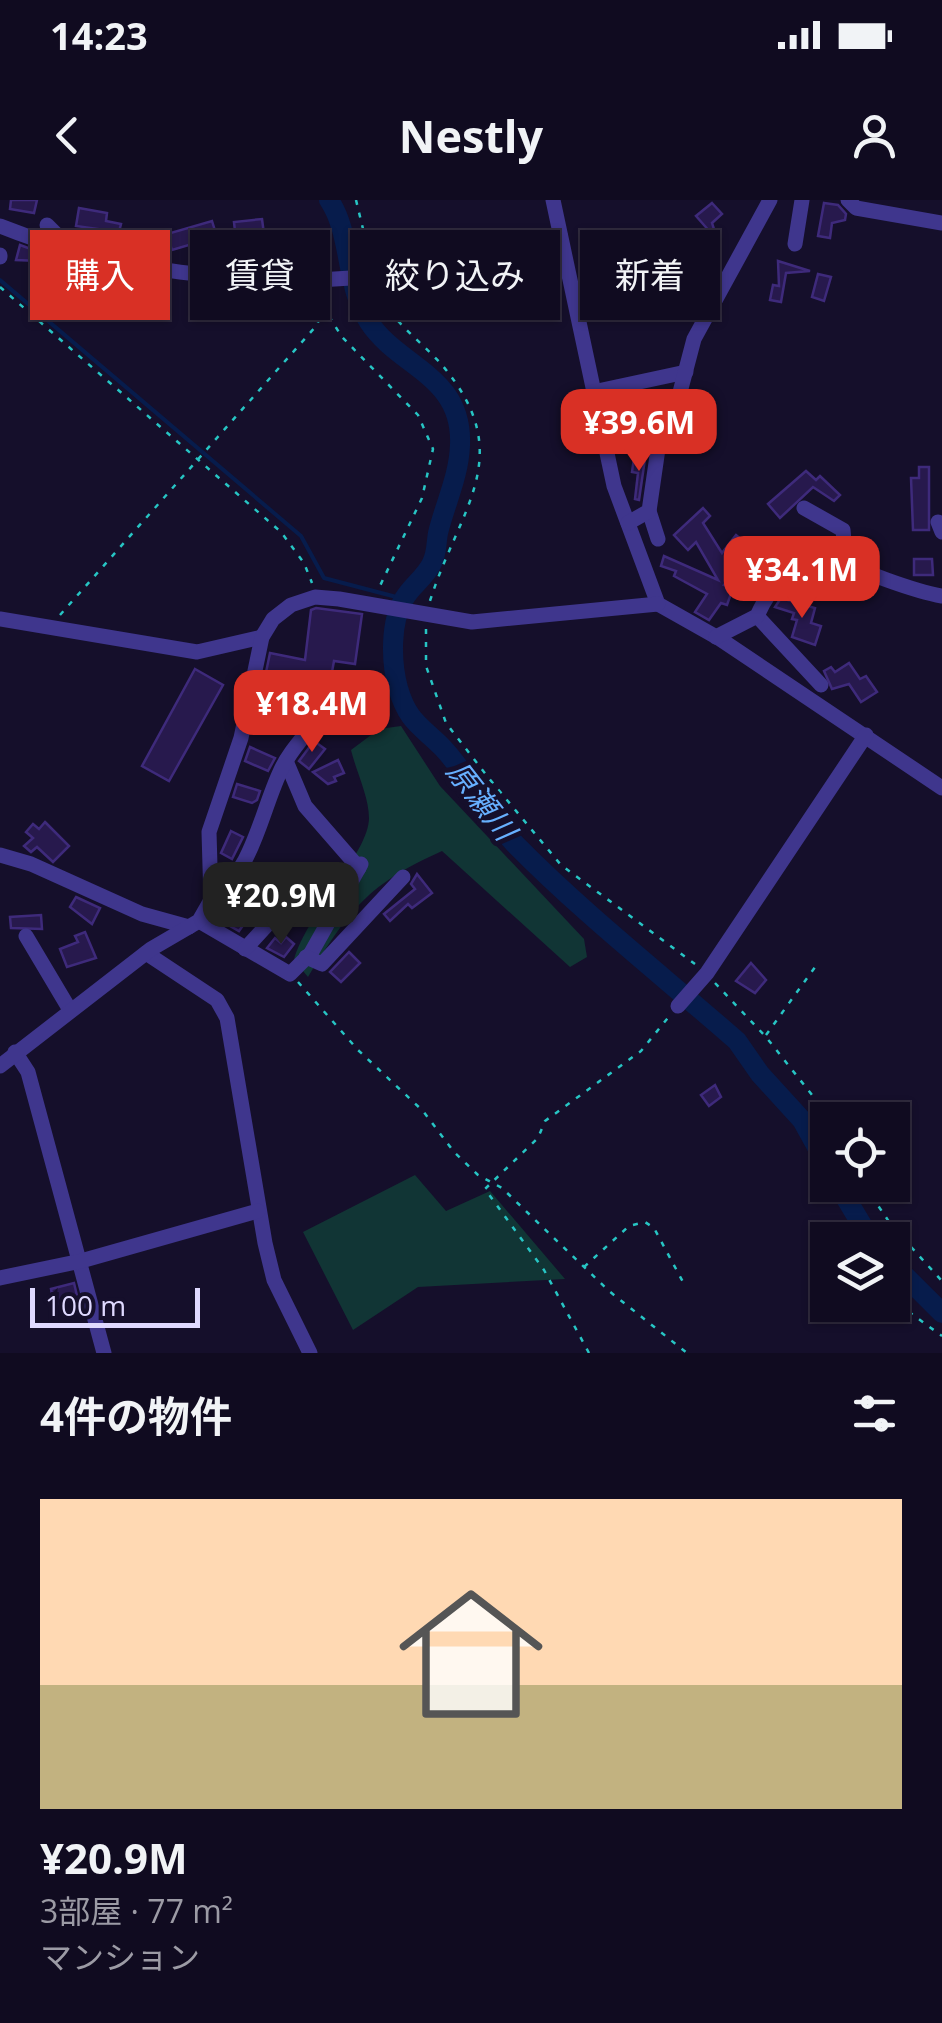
<!DOCTYPE html>
<html lang="ja">
<head>
<meta charset="utf-8">
<style>
	:root { --surface:#100b20; --page:#191429; --text:#f1f3f6; --muted:#9c9ba5; --line:#302b3e; --accent:#d93025 }
	body { margin:0; font-family:"Open Sans","Noto Sans JP",sans-serif; background:var(--page); color:var(--text); height:100vh; display:flex; flex-direction:column; font-size:38px; white-space:nowrap }
	* { box-sizing:border-box; margin:0 }
	p { font-size:32px; color:var(--muted) }
	.icon { flex:none; width:55px; height:55px; fill:none; stroke:currentColor; stroke-width:2; stroke-linecap:round; stroke-linejoin:round }
	.map { position:relative; height:1153px; overflow:hidden }
	.side { display:flex; flex-direction:column; background:var(--surface); flex:1 }
	.side>* { flex:none }
	.guide { position:absolute; left:30px; top:30px; width:882px; height:90px; display:flex; gap:20px }
	.fabs { position:absolute; left:810px; top:902px; display:grid; gap:20px }
	.fabs a { display:grid; place-items:center; width:100px; height:100px; border-radius:0px; background:var(--surface); box-shadow:0 2px 8px #0004,0 0 0 2px var(--line); font-size:50px }
	.scale { position:absolute; left:30px; bottom:25px; width:170px; box-sizing:border-box; padding-left:10px; border:5px solid #dfd9ff; border-top:0; font-size:28px; line-height:35px; white-space:nowrap; color:#dfd9ff; -webkit-text-stroke:8px #150f2b; paint-order:stroke }
	.price { position:absolute; translate:-50% -85px; padding:0 22px; border-radius:20px; background:var(--accent); color:#fff; font-size:32px; line-height:65px; filter:drop-shadow(0 2px 5px #0008) }
	.price::after { content:''; position:absolute; left:50%; top:60px; width:30px; height:22px; margin-left:-15px; background:inherit; clip-path:polygon(0 0,100% 0,50% 100%) }
	.price.selected { background:#222; color:#fff }
	ul { padding:0; list-style:none }
	li { display:grid; align-content:center; gap:20px; height:530px; padding:0 40px }
	li+li { border-top:2px solid var(--line) }
	li span { display:grid; place-items:center; height:310px; border-radius:0px; color:#555 }
	li>.icon { margin-inline-start:auto }
	span .icon { width:180px; height:180px; fill:#fffc; stroke-width:1 }
	li b { font-size:42px }
	h2 { display:flex; justify-content:space-between; align-items:center; height:120px; padding:0 40px; font-size:42px }
	.tag { padding:0 35px; border-radius:0px; background:var(--surface); box-shadow:0 2px 8px #0004,0 0 0 2px var(--line); font-size:35px; line-height:90px }
	.tag.selected { background:var(--accent); color:#fff }
	.status { display:flex; justify-content:space-between; align-items:center; height:70px; padding:0 50px; background:var(--surface); direction:ltr }
	.status svg { height:28px; fill:currentColor }
	header { display:flex; justify-content:space-between; align-items:center; height:130px; padding:0 40px; background:var(--surface); font-size:45px; font-weight:700 }
	.map>svg:first-child { display:block }
</style>
</head>
<body>
<div class="status"><b>14:23</b><svg viewBox="0 0 49 12"><path d="M0 12V9h3v3zM5 12V6h3v6zM10 12V3h3v9zM15 12V0h3v12zM26 1h20v11H26zM47 4h2v5h-2z"/></svg></div>
<header><svg class="icon" aria-label="back" viewBox="0 0 24 24"><path d="M15 5l-7 7 7 7"/></svg>Nestly<svg class="icon" aria-label="person" viewBox="0 0 24 24"><circle cx="12" cy="8" r="4"/><path d="M4 21q1-7 8-7t8 7"/></svg></header>
<div class="map">
<svg width="942" height="1153" viewBox="0 0 942 1153">
	<rect width="100%" height="100%" fill="#150f2b"/>
	<g fill="#113535">
		<path d="M401,526L440,586L584,739L587,757L570,767L442,651C367,685 351,708 308,777L294,760C307,713 369,653 369,618C369,597 356,571 351,550L379,529Z"/>
		<path d="M415,975L446,1011L490,991L565,1079L418,1087L353,1130L303,1032Z"/>
	</g>
	<g fill="none" stroke-linecap="round" stroke-linejoin="round">
		<path stroke="#071c4c" stroke-width="4" d="M0,80L301,336L324,378L404,399"/>
		<g stroke="#071c4c" stroke-width="20">
			<path d="M329,0C352,34 345,86 369,122C399,168 463,175 460,245C459,276 445,304 438,333C436,344 437,353 432,363C425,378 412,385 404,399C390,422 391,462 398,488C408,522 420,525 442,547C470,576 487,615 515,644C584,714 663,776 737,841L760,874L802,920L828,967"/>
			<path d="M838,985L871,1040"/>
			<path d="M892,1063L942,1113"/>
		</g>
	</g>
	<g fill="#27194d" stroke="#3e2a7b" stroke-width="2.5">
		<path d="M11,0H37L34,13L10,9Z"/>
		<path d="M712,3L722,14L712,23L719,45L709,48L704,35L711,33L696,16Z"/>
		<path d="M824,3L838,5L846,14L845,20L832,23L830,38L818,36Z"/>
		<path d="M79,8L107,13L106,21L121,24L119,32L76,26Z"/>
		<path d="M262,19L264,34L236,41L234,22Z"/>
		<path d="M212,21L217,37L238,43L232,59L220,56L223,45L195,53L192,44L172,50L167,34Z"/>
		<path d="M20,45L42,53L40,61L16,60Z"/>
		<path d="M778,61L810,71L786,73L781,102L770,100L773,85L779,86Z"/>
		<path d="M818,74L831,77L824,101L812,97Z"/>
		<path d="M634,258L645,259L639,300L635,299L638,273L632,272Z"/>
		<path d="M919,267H929V330H913L911,278H919Z"/>
		<path d="M806,271L816,280L820,276L840,295L834,301L813,287L780,318L768,304Z"/>
		<path d="M703,308L710,316L703,323L722,353L736,335L749,346L743,363L724,385L733,388L727,405L721,403L709,420L695,412L707,394L674,376L676,371L661,366L664,356L718,380L696,342L688,350L674,335Z"/>
		<path d="M761,349L789,357V360L774,372L756,367Z"/>
		<path d="M914,359H932L933,375H914Z"/>
		<path d="M781,398L815,408L811,423L821,426L815,445L792,437L797,420L792,419L794,413L775,407Z"/>
		<path d="M316,408L362,414L355,464L334,461L328,494L301,522L258,511L270,453L305,460L311,410Z"/>
		<path d="M849,463L860,479L866,476L877,492L861,502L849,484L832,489L824,471L831,467L835,472Z"/>
		<path d="M195,469L223,485L169,581L142,566Z"/>
		<path d="M314,541L325,549L309,569L299,561Z"/>
		<path d="M250,547L275,558L268,571L245,561Z"/>
		<path d="M338,560L344,573L334,577L336,581L328,584L313,572Z"/>
		<path d="M237,584L260,591L257,600L252,603L233,597Z"/>
		<path d="M45,622L69,646L53,662L37,647L31,652L24,646L33,638L26,632L33,624L39,629Z"/>
		<path d="M231,631L243,637L232,659L221,653Z"/>
		<path d="M292,665L299,673L284,690L275,680Z"/>
		<path d="M417,674L432,693L412,708L408,704L390,721L384,714L415,689L411,684Z"/>
		<path d="M76,697L100,708L92,724L70,707Z"/>
		<path d="M229,712L244,724L239,731L216,718Z"/>
		<path d="M41,715L42,729L11,728L10,717Z"/>
		<path d="M85,732L96,758L67,767L60,749L78,742L75,736Z"/>
		<path d="M286,737L294,744L284,757L267,748L275,738L281,743Z"/>
		<path d="M349,752L360,763L341,782L330,772Z"/>
		<path d="M751,763L766,780L755,793L736,781Z"/>
		<path d="M715,885L721,897L709,906L701,895Z"/>
		<path d="M74,1083L78,1100L54,1105L51,1089Z"/>
	</g>
	<g fill="none" stroke-linecap="round" stroke-linejoin="round">
		<g stroke="#27c5c4" stroke-width="2.5" stroke-dasharray="5 8" stroke-linecap="butt">
			<path d="M356,0L371,62"/>
			<path d="M0,87L281,332L304,363L312,383"/>
			<path d="M376,89C388,118 421,141 442,165C519,256 459,308 430,401"/>
			<path d="M322,105L342,137L418,215L433,249L422,298L378,390"/>
			<path d="M60,415L317,125L321,114L317,92"/>
			<path d="M426,429V466L446,523L487,576L561,665L695,764"/>
			<path d="M298,782L358,850L423,911L454,952L478,975L502,988L609,1091L687,1153"/>
			<path d="M715,783L766,837L820,905L828,926"/>
			<path d="M766,835L818,763"/>
			<path d="M864,985L892,1026L942,1081"/>
			<path d="M584,1067L629,1026L645,1022L654,1028L683,1082"/>
			<path d="M898,1104L942,1136"/>
			<path d="M589,1153L544,1070L485,989L538,938L545,921L641,851L671,814"/>
		</g>
		<g stroke="#3f368d" stroke-width="15">
			<path d="M553,0L614,286L658,404L720,439L942,588"/>
			<path d="M848,0L856,8L942,23"/>
			<path d="M47,25L66,44"/>
			<path d="M0,26C111,71 247,87 367,77C431,72 497,49 560,35"/>
			<path d="M90,40L105,60"/>
			<path d="M795,44L802,0"/>
			<path d="M0,55V57"/>
			<path d="M237,75L250,48"/>
			<path d="M593,192L686,172"/>
			<path d="M804,308L843,330L844,341L832,363"/>
			<path d="M649,311L658,339"/>
			<path d="M938,322L942,332"/>
			<path d="M628,323L649,311L660,235L679,196L694,139L770,0"/>
			<path d="M757,416L821,485"/>
			<path d="M0,419L197,452L262,437"/>
			<path d="M716,437L757,416C800,319 869,384 942,396"/>
			<path d="M286,561L305,606L359,668"/>
			<path d="M0,655L31,664L142,714L189,727"/>
			<path d="M211,700C253,671 260,615 280,572C288,553 304,537 316,521"/>
			<path d="M199,721L290,774L311,753L361,664"/>
			<path d="M26,736L70,810"/>
			<path d="M245,749L312,676"/>
			<path d="M146,753L217,800L227,818L265,1043L274,1080L310,1153"/>
			<path d="M306,757L322,764L403,677"/>
			<path d="M678,806L707,773L866,535"/>
			<path d="M15,852L28,872L104,1153"/>
			<path d="M0,866L151,749L199,721L211,700L209,632L241,538L262,437L273,419L291,405L315,397L339,399L472,422L658,404"/>
			<path d="M0,1078L81,1061L258,1011"/>
		</g>
	</g>
	<g text-anchor="middle" dominant-baseline="central" stroke-width="10" stroke-linejoin="round" paint-order="stroke">
		<g font-size="30" font-style="italic" fill="#67b0ff" stroke="#150f2b">
			<text transform="translate(482 600) rotate(52)">原瀬川</text>
		</g>
	</g>
</svg>
<div class="fabs">
<a><svg class="icon" aria-label="locate" viewBox="0 0 24 24"><circle cx="12" cy="12" r="6"/><path d="M12 2v4M12 18v4M2 12h4M18 12h4"/></svg></a>
<a><svg class="icon" aria-label="layers" viewBox="0 0 24 24"><path d="M12 4l9 5-9 5-9-5zM3 14l9 5 9-5"/></svg></a>
</div>
<div class="scale">100 m</div>
<b class="price" style="left:639px;top:274px">¥39.6M</b>
<b class="price" style="left:802px;top:421px">¥34.1M</b>
<b class="price" style="left:312px;top:555px">¥18.4M</b>
<b class="price selected" style="left:281px;top:747px">¥20.9M</b>
<div class="guide">
<a class="tag selected">購入</a>
<a class="tag">賃貸</a>
<a class="tag">絞り込み</a>
<a class="tag">新着</a>
</div>
</div>
<section class="side">
<h2>4件の物件<svg class="icon" aria-label="filters" viewBox="0 0 24 24"><path d="M4 7h16M4 17h16"/><circle cx="9" cy="7" r="2"/><circle cx="15" cy="17" r="2"/></svg></h2>
<ul>
<li><span style="background:linear-gradient(#ffd9b3 60%,#c2b280 0)"><svg class="icon" aria-label="home" viewBox="0 0 24 24"><path d="M3 11l9-7 9 7M6 9v11h12V9"/></svg></span><div><b>¥20.9M</b><p>3部屋 · 77 m²</p><p>マンション</p></div></li>
</ul>
</section>
</body>
</html>
